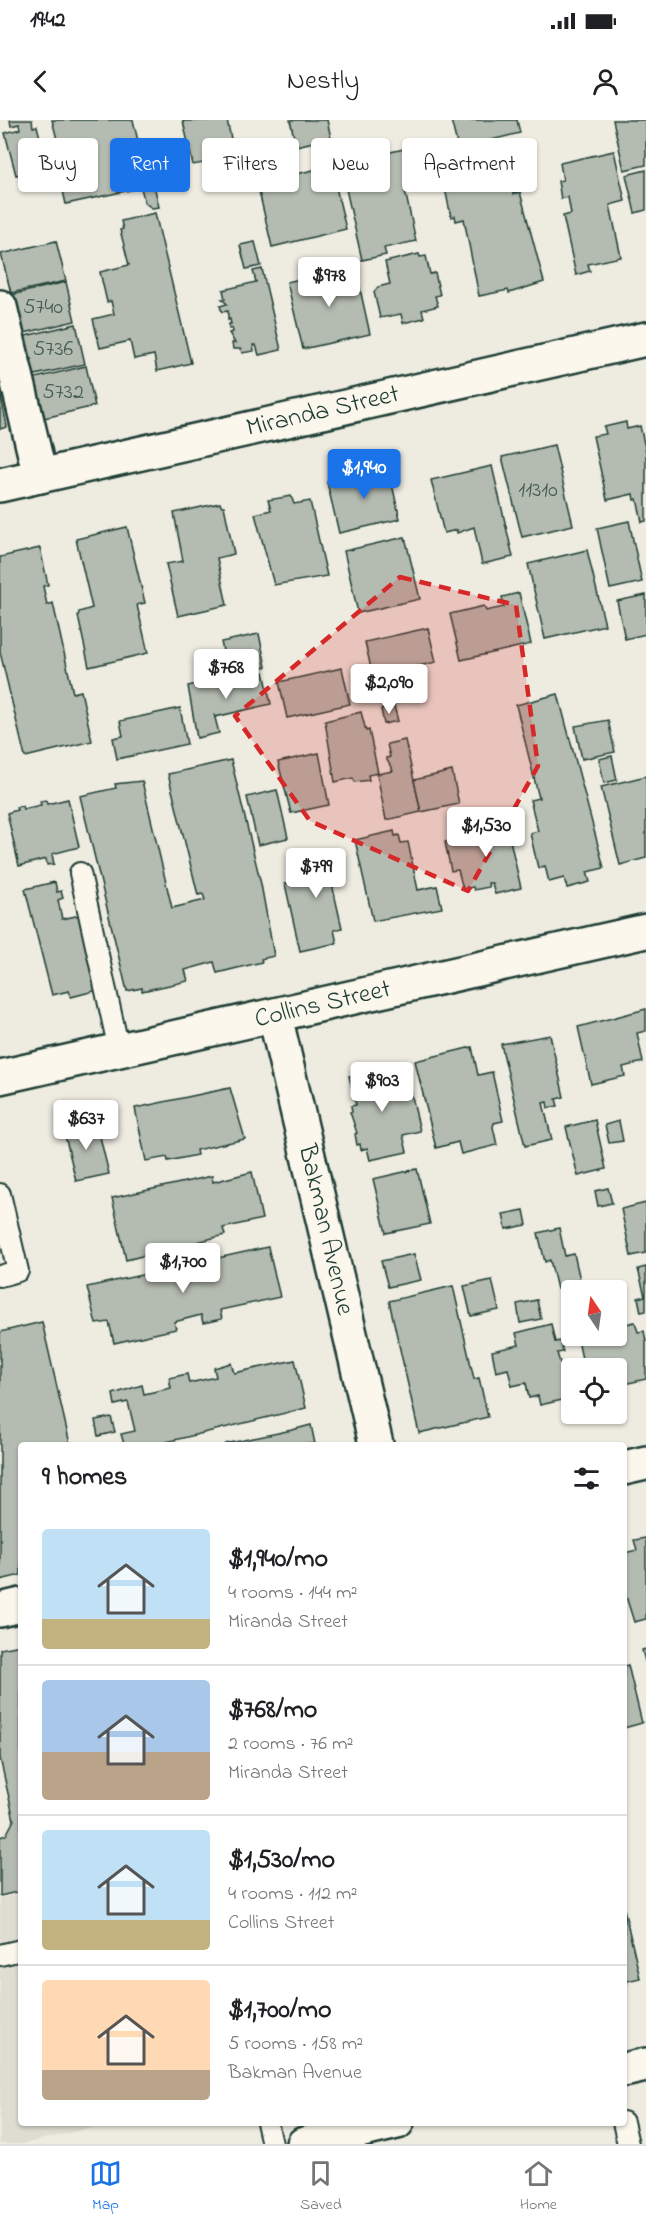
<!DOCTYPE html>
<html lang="en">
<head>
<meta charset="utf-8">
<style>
	:root { --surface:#fff; --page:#f2f2f2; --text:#202124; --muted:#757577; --line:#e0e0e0; --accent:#1a73e8 }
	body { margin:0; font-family:"Indie Flower",sans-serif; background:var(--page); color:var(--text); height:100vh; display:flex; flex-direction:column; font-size:22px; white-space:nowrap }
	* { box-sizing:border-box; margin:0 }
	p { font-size:20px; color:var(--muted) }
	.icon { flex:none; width:33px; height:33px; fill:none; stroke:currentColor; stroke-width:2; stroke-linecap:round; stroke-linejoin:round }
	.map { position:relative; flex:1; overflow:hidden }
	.side { position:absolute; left:18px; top:1322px; width:609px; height:684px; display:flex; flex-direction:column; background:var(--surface); border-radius:6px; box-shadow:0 2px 4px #0004 }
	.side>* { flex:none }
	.top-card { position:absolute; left:18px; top:18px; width:610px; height:54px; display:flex; gap:12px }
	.needle { width:39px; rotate:347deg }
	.tools { position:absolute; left:561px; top:1160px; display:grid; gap:12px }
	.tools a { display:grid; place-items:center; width:66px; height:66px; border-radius:6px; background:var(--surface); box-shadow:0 2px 4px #0004; font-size:30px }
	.price { position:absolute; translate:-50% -51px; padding:0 14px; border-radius:6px; background:#fff; color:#222; font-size:20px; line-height:39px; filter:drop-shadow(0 2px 3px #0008) }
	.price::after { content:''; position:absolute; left:50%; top:36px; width:18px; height:14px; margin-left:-9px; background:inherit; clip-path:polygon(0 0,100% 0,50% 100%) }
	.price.current { background:var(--accent); color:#fff }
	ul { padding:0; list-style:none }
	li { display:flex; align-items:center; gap:18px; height:150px; padding:0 24px }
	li+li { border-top:2px solid var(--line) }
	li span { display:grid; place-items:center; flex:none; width:168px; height:120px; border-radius:6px; color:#555 }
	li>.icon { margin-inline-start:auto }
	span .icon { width:72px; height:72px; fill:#fffc; stroke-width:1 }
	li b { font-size:26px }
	h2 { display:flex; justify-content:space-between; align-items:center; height:72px; padding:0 24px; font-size:26px }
	.tag { padding:0 21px; border-radius:6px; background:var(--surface); box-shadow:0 2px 4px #0004; font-size:21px; line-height:54px }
	.tag.current { background:var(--accent); color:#fff }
	.status { display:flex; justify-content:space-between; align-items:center; height:42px; padding:0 30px; background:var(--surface); direction:ltr }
	.status svg { height:16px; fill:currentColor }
	header { display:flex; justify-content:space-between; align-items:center; height:78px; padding:0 24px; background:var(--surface); font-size:27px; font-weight:600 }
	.menu { display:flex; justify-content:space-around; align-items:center; height:84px; border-top:2px solid var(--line); background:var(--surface); font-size:16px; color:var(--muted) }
	.menu a { display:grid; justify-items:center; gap:3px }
	.menu .current { color:var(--accent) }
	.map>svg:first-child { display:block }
</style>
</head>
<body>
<div class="status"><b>19:42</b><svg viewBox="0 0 49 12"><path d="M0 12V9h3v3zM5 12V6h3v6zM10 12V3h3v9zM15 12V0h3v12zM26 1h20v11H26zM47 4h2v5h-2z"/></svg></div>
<header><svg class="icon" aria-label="back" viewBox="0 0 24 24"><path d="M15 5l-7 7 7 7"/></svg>Nestly<svg class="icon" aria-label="person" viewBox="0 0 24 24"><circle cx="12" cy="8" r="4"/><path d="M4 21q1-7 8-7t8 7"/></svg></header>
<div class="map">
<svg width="646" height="2024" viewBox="0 0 646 2024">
	<rect width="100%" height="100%" fill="#eeece1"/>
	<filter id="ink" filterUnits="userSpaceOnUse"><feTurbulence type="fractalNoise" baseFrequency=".0167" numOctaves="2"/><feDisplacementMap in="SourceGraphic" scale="12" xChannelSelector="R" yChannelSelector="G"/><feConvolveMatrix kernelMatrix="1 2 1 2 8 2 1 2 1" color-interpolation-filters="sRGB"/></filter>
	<g filter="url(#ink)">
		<path fill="#ddddd2" d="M21,1773V2002L112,2003L22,2024H0V1778Z"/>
		<g fill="#b4bbb0" stroke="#1f3d34" stroke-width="1.5">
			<path d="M10,0H32L33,7L37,6L48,48L16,55L5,13L20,9L19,4L11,6Z"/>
			<path d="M52,0H133L144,46L150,45L154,65L66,84L53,28L59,27Z"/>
			<path d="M227,0L235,37L193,45L183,1Z"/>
			<path d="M290,0H327L331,18L296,26Z"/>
			<path d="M451,0H517L520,13L458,28Z"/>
			<path d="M613,0H646V45L624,50Z"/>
			<path d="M422,25L429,60L404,66L416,121L384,128L386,135L362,140L346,69L374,63L368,37Z"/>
			<path d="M614,31L625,81L610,85L621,137L588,144L590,151L576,155L563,96L571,94L568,77L561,79L558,61L563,60L560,43Z"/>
			<path d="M331,46L346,109L272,127L257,63Z"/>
			<path d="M475,46L479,62L509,55L513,74L520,72L544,162L509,173L508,170L479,176L464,99L456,101L455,96L451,97L442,54L444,51Z"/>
			<path d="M646,50V90L635,93L626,55Z"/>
			<path d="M154,65L159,87L152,88L145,83L141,68Z"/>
			<path d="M155,93L191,243L157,251L154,235L134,239L130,221L100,228L93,199L114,194L111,181L107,182L100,152L129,145L120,110L123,109L121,101Z"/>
			<path d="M56,121L66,161L11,173L1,134Z"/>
			<path d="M255,122L261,146L246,149L240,125Z"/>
			<path d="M419,134L420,137L426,136L430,154L435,153L440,175L435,176L438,186L422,190L424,198L403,203L401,194L380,198L374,172L378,167L390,164L385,142Z"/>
			<path d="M355,146L370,214L303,229L287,162Z"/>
			<path d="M262,149L281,230L259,235L256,225H253L254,231L242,233L241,229H233L232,223H235L229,213L233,212L232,208L229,209V204H231L230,199L228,200V191L222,192L220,186L227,184L222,179H225L223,170L256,162L253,151Z"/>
			<path d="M66,162L75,201L20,214L11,175Z"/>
			<path d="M76,204L85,244L30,256L21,217Z"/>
			<path d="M86,246L95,286L40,299L31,259Z"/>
			<path d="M0,272L7,307L0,309Z"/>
			<path d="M626,302L627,309L640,306L646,332V401L642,402L637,379L634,380L633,374L607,380L593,316L606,314L604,307Z"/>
			<path d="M554,325L573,405L522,417L502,337Z"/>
			<path d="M492,346L513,437L482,444L474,407L457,413V410L444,413L431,360Z"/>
			<path d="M388,347L400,399L339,413L327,362Z"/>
			<path d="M291,376L294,384L310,381L327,456L274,465L255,394L271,390L268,380Z"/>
			<path d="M220,383L221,386H224L234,434L217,438L227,485L178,496L166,444L183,441L174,393Z"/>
			<path d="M629,401L642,462L610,469L597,408Z"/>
			<path d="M127,407L145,483L137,485L148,533L89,547L78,496L79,492L92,488L76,419Z"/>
			<path d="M405,417L420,479L358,493L344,431Z"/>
			<path d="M40,428L48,465L43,466L47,485L53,483L73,573L81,571L92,621L25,637L0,532V437Z"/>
			<path d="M587,430L605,505L545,519L528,444Z"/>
			<path d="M519,473L531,524L461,540L450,494L484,486L486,491L504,487L502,477Z"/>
			<path d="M646,475V514L625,519L617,481Z"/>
			<path d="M428,508L436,542L373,557L365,522Z"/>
			<path d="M259,514L266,547L229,556L221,522Z"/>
			<path d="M342,548L350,584L287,598L279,562Z"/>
			<path d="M264,552L271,584L215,597L214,594L219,613L197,618L188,566L218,559L219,562Z"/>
			<path d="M558,574L604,748L587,752L590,762L567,768L564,758L549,762L545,746L538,748L530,713L538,711L530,680L539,678L516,585Z"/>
			<path d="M394,586L398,601L384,604L381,589Z"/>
			<path d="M180,588L187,624L117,639L113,618L123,616L120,601Z"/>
			<path d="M361,592L366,611L369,610L378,653L368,655L369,660L355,662L353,658L335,662L325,601Z"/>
			<path d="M608,600L615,632L582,639L575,606Z"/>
			<path d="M405,620L421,692L386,700L377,654L393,651L386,638L390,637L387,624Z"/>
			<path d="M319,633L329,685L291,693L278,642Z"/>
			<path d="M612,636L617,660L604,663L599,639Z"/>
			<path d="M231,640L261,764L274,836L261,839L262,842L217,853L214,842L185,850L188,861L142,871V868L127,871L80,676L116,668L115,664L142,661L172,788L205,780L203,774L198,775L168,654Z"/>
			<path d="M452,651L459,684L421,692L414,660Z"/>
			<path d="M646,656V738L620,745L601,667Z"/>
			<path d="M277,670L288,718L258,725L247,677Z"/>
			<path d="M68,679L79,727L52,734L54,744L47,745L46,739L19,746L7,693L17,690L16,687L22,686L23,689L41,685L40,681L46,680L47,684Z"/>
			<path d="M504,694L521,768L495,774L492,763H488L489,767L474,770L473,767L463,769L458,750L451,751L445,722L481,714L478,700Z"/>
			<path d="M394,711L395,716L399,715L401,723L408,722L418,770L437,766L442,788L373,801L355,720Z"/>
			<path d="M339,730L346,761L332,764L342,808L334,810L337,823L300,831L285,764L296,761L291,741Z"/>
			<path d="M55,762L57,772L61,771L63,778L58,780L62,799L85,794L102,869L71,877L69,871L52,875L25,769Z"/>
			<path d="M646,889V911L637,913L643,942L623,947L625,956L591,964L578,907Z"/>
			<path d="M550,915L564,977L556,979L558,986L548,988L547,982L543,983L552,1020L525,1026L501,924Z"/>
			<path d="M472,927L478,955L492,952L503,1001L494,1003L493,1007L497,1025L461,1034L458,1022L436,1028L415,941Z"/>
			<path d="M382,948L383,951L392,948L395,962L408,959L420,1011L403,1015L407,1032L370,1040L367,1028L361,1030L360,1024L357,1025L355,1014L357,1013L350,992H352L351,986L356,985L349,956Z"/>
			<path d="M230,968L245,1019L196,1030L197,1035L168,1041L167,1037L146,1041L135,988Z"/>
			<path d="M96,1000L109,1054L76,1061L63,1007Z"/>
			<path d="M595,1000L606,1049L578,1056L566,1007Z"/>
			<path d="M619,1001L623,1021L609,1023L605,1005Z"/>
			<path d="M417,1049L430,1104L386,1113L373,1059Z"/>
			<path d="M252,1052L262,1099L223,1108L225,1115L126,1140L112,1078L212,1056L213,1062Z"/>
			<path d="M608,1068L612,1083L598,1086L595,1071Z"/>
			<path d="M646,1083V1133L631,1136L621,1089Z"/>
			<path d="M524,1090L527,1105L506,1109L503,1094Z"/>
			<path d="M559,1108L565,1136L574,1134L581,1164L557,1169L550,1140L545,1142L538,1113Z"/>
			<path d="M268,1127L280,1177L220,1190L222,1199L203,1203L201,1195L174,1202L176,1209L114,1223L109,1202L96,1204L87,1167Z"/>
			<path d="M414,1134L421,1160L388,1167L381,1141Z"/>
			<path d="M646,1147V1191L641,1192L638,1178L645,1176L638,1149Z"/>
			<path d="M492,1160L499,1190L471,1196L464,1166Z"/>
			<path d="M453,1166L474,1259L479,1258L488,1297L419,1313L389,1181Z"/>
			<path d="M537,1180L541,1199L520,1203L517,1184Z"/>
			<path d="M42,1202L70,1324H21V1455L0,1460V1212Z"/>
			<path d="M635,1202L638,1212L644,1211L646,1221V1259L616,1266V1248H584L577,1216L616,1215V1206Z"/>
			<path d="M551,1204L555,1222L560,1221L563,1232L557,1233L571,1278L540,1285L538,1276L529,1278L526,1263L512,1266L508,1249L496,1252L492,1231L519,1225L516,1213Z"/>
			<path d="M295,1240L306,1288L158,1324H124L121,1314L135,1311L128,1282L115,1285L113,1274L142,1265L144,1274L171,1268L169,1258L187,1254L189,1263L216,1257L214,1248L231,1243L234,1253Z"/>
			<path d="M111,1297L115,1312L98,1316L95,1300Z"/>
			<path d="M311,1305L315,1324H225L292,1310Z"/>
			<path d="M646,1418V1499L634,1502L624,1470V1433L637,1430L634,1420Z"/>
			<path d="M21,1525V1771L0,1776V1717L6,1715L14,1700L0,1638V1529Z"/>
			<path d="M646,1529V1545L642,1530Z"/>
			<path d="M628,1545L642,1603L624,1608V1546Z"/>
			<path d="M624,1789L640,1858L627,1861V1864L624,1865Z"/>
		</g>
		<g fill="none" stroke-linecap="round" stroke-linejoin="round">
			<defs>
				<g id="service">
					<path d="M80,753L119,930"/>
					<path d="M0,1074L18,1151L0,1156"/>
					<path d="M0,1835L21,1830"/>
					<path d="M267,2002L272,2024"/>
					<path d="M623,2002L628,2024"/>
				</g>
				<g id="minor">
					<path d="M0,187L40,356"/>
					<path d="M0,365L646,219"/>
					<path d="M275,896L376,1324"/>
					<path d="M0,957L646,811"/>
					<path d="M624,1348L646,1343"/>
					<path d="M0,1490L21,1485"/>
				</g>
				<g id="primary">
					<path d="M624,1950L646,1945"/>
					<path d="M304,2024L397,2002"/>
				</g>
			</defs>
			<use href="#service" stroke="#1f3d34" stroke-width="24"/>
			<use href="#minor" stroke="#1f3d34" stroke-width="38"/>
			<use href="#primary" stroke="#1f3d34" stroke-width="38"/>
			<use href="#service" stroke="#fbf7ec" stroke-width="20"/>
			<use href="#minor" stroke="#fbf7ec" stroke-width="33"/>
			<use href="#primary" stroke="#fbf7ec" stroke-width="33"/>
		</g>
	</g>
	<path fill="#d62828" fill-opacity="0.2" stroke="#d62828" stroke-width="4.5" stroke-dasharray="12 8" stroke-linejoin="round" d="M400,457L516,485L538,646L468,771L310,701L235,596Z"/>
	<g text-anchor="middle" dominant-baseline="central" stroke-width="4.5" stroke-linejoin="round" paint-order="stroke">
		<g font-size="22" fill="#445c53">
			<text x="43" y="188">5740</text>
			<text x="53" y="230">5736</text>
			<text x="63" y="273">5732</text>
			<text x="538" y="371">11310</text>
		</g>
		<g font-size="26" fill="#1f3d34" stroke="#fbf7ec">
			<text transform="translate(323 292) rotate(-13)">Miranda Street</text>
			<text transform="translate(323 885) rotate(-13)">Collins Street</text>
			<text transform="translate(325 1110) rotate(77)">Bakman Avenue</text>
		</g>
	</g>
</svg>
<div class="tools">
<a><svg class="needle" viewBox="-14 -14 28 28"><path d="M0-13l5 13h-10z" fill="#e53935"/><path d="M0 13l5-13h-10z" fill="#757577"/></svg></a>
<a><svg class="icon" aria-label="locate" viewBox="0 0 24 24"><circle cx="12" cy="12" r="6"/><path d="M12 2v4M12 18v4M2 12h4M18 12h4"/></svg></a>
</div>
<b class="price" style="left:329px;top:188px">$978</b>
<b class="price current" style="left:364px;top:380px">$1,940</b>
<b class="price" style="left:226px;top:580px">$768</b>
<b class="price" style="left:389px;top:595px">$2,090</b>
<b class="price" style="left:486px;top:738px">$1,530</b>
<b class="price" style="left:316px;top:779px">$799</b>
<b class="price" style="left:382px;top:993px">$903</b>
<b class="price" style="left:86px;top:1031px">$637</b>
<b class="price" style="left:183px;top:1174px">$1,700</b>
<div class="top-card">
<a class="tag">Buy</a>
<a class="tag current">Rent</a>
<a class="tag">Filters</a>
<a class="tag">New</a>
<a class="tag">Apartment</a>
</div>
<section class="side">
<h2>9 homes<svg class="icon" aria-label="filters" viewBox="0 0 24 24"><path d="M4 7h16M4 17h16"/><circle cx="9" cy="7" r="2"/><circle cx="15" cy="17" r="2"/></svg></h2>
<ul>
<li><span style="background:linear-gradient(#bfe0f5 75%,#c2b280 0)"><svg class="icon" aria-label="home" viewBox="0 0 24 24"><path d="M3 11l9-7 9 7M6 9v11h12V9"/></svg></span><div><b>$1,940/mo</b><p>4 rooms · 144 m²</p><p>Miranda Street</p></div></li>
<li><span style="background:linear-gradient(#a9c7e8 60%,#b9a48a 0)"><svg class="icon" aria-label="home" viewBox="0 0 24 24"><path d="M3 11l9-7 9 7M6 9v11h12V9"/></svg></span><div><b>$768/mo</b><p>2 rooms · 76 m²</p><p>Miranda Street</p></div></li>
<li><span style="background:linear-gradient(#bfe0f5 75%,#c2b280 0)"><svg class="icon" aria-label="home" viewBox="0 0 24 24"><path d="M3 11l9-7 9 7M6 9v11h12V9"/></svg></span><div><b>$1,530/mo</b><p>4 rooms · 112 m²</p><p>Collins Street</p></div></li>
<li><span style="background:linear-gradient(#ffd9b3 75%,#b9a48a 0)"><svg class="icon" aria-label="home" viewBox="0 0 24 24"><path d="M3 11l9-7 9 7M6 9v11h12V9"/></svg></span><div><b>$1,700/mo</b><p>5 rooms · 158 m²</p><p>Bakman Avenue</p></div></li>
</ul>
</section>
</div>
<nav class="menu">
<a class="current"><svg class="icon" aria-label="map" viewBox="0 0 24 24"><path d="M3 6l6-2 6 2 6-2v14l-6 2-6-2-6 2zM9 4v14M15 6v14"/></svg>Map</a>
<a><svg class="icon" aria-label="saved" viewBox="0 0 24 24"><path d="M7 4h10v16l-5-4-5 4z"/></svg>Saved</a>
<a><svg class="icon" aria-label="home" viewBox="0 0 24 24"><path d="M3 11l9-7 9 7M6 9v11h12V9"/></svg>Home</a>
</nav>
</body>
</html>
